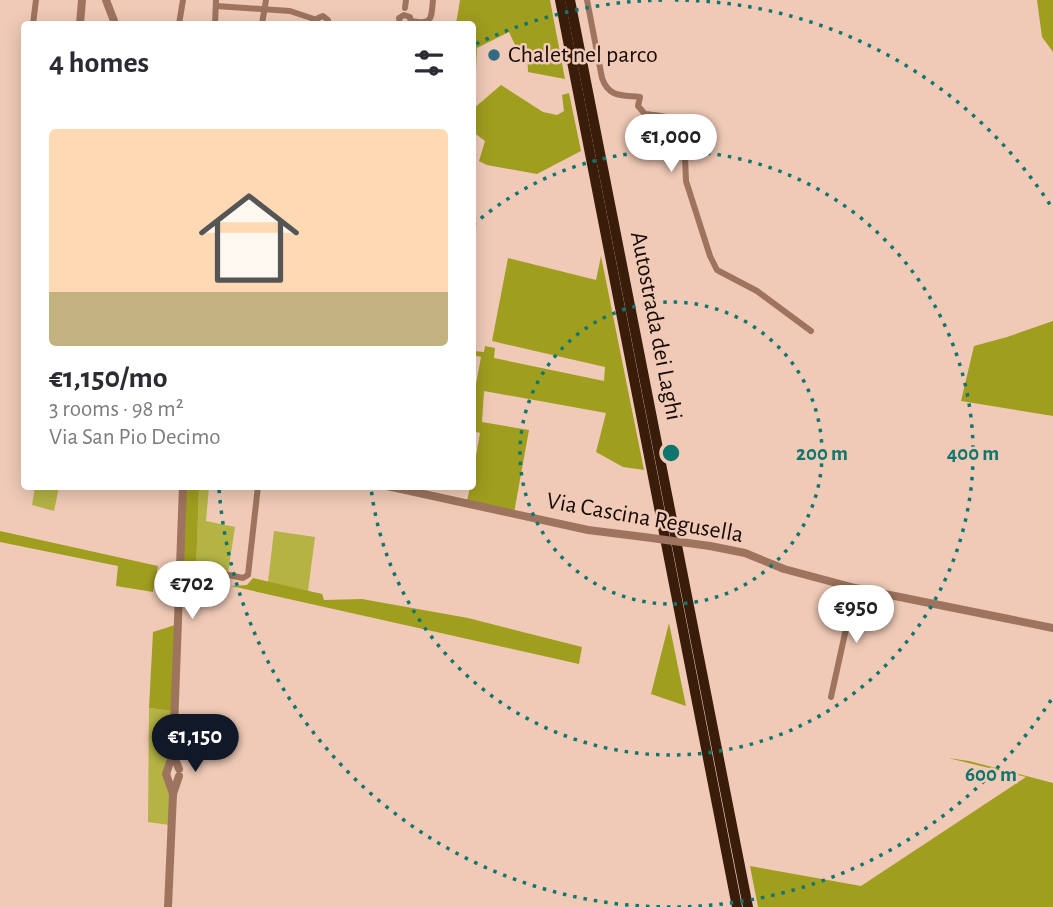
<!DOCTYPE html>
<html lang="en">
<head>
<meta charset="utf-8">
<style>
	:root { --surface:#fff; --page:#f2f2f3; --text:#2b2b33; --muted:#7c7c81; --accent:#111827 }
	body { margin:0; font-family:"Alegreya Sans",sans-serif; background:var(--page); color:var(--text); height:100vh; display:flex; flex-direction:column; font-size:26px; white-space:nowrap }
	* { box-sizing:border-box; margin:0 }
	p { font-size:23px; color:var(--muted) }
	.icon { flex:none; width:38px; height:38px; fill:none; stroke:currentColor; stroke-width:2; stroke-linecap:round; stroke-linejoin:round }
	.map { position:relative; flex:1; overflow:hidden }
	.sheet { position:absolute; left:21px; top:21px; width:455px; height:469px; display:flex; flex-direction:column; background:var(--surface); border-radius:7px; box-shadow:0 4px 18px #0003 }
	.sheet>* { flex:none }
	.price { position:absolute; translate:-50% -60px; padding:0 16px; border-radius:24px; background:#fff; color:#222; font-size:23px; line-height:46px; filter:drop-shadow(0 2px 4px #0008) }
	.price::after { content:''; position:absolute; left:50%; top:42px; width:21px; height:16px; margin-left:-10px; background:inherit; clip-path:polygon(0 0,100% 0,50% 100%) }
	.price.selected { background:var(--accent); color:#fff }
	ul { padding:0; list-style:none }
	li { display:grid; align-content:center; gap:14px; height:371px; padding:0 28px }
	li span { display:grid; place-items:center; height:217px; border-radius:7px; color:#555 }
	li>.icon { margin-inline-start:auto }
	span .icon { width:126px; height:126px; fill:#fffc; stroke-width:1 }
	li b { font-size:30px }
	h2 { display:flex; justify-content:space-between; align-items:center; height:84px; padding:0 28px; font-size:30px }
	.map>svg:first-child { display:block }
</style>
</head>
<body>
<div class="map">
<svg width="1053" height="907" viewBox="0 0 1053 907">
	<rect width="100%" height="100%" fill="#f0cab7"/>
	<g fill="#b4b344">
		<path d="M35,487H59L54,511L32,505Z"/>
		<path d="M199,487H209L206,521L235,527L227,579L196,573Z"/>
		<path d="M274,531L315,537L308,591L268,582Z"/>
		<path d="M149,708L173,711L169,825L148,822Z"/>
	</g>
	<g fill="#a09e1f">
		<path d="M460,0H550L565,79L528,72L527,49L515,45L509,32L477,48L476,69H473L472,24H456Z"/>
		<path d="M1037,0H1053V52L1042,37Z"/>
		<path d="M501,85L543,112L557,115L564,111L562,95L569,93L581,151L537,174L487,165L479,161L485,141L473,132V109Z"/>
		<path d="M601,256L644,470L623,467L596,452L606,413L484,391L482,422L529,430L514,513L467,501L470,487L472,486L473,473L480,433L473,431L472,406L481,357L473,355V351L484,352L485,346L495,348L494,358L604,381L605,367L492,341L508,258L596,280Z"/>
		<path d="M1053,321V416L961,401L974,346L1007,337Z"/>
		<path d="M186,487H199L196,573L183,570Z"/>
		<path d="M0,531L158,566L153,592L116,586L118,566L0,542Z"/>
		<path d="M253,578L322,594L324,600L362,599L468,618L582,647L579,664L231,586L247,585Z"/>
		<path d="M669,623L686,706L651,694Z"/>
		<path d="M175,625L173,711L149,708L153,632Z"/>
		<path d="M948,758L969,761L1053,783V907H758L750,866L861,886L1026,777Z"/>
	</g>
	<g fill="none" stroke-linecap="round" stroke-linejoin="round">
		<g stroke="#9e745e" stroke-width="6">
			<path d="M587,0L602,78C609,98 622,95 640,97L638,106L645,114C661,116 679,115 684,134L686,181L710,256L717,270L757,291L811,331"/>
			<path d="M216,6L290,11L317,20"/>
			<path d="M405,8L406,0"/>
			<path d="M411,21C433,25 431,19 433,0"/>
			<path d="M33,24L36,0"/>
			<path d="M179,24L183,0"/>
			<path d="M215,24L216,0"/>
			<path d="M262,24L266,0"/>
			<path d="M316,24L318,18L323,16L328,20V24"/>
			<path d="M400,24L399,18L404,15L410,17L411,24"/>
			<path d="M180,565L243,578L248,575L258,486"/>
			<path d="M831,697L855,588"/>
		</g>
		<g stroke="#9e745e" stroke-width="8">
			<path d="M106,0L114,21V24"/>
			<path d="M80,24L82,0"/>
			<path d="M387,486L588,530L644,537"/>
			<path d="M710,546L745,553L784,569L855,588L1053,628"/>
			<path d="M173,754L179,769"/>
			<path d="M173,794L166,774L173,754L183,486"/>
			<path d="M168,907L173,794L179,776"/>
		</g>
		<g stroke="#3a1c0a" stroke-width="10">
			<path d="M560,0L737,907"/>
			<path d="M570,0L748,907"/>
		</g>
		<path stroke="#9e745e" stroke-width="8" d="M644,537L710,546"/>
	</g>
	<g fill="none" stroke="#0f766e" stroke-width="3.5" stroke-dasharray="3.5 7">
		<circle cx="671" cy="453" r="151"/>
		<path d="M473 225A302 302 0 1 1 371 487"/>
		<path d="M1051 700A453 453 0 0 1 219 489M476 44A453 453 0 0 1 667 0M675 0A453 453 0 0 1 1051 206"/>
	</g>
	<circle fill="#316b84" stroke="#f0cab7" stroke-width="2.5" cx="494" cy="55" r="7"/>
	<g text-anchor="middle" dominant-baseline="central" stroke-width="5" stroke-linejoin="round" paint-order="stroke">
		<g font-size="24" fill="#170b05" stroke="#f0cab7" text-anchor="start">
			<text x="508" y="55">Chalet nel parco</text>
		</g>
		<g font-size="24" fill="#170b05" stroke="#f0cab7">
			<text transform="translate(656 326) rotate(79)">Autostrada dei Laghi</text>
			<text transform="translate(645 518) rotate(10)">Via Cascina Regusella</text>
		</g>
	</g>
	<circle cx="671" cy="453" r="10" fill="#0f766e" stroke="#f0cab7" stroke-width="3.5"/>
	<g font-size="21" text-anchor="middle" font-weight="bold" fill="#0f766e" stroke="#f0cab7" stroke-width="5" stroke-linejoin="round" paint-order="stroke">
		<text x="822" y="460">200 m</text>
		<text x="973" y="460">400 m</text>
		<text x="991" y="781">600 m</text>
	</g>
</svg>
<b class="price" style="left:671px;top:174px">€1,000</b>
<b class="price" style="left:192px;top:621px">€702</b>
<b class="price" style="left:856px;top:645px">€950</b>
<b class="price selected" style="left:195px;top:774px">€1,150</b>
<section class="sheet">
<h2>4 homes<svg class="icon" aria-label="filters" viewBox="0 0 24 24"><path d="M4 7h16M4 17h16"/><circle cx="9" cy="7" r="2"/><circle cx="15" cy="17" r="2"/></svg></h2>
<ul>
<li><span style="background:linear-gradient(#ffd9b3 75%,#c2b280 0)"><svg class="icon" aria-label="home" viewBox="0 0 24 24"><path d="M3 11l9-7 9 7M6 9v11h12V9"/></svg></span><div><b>€1,150/mo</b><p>3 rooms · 98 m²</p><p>Via San Pio Decimo</p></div></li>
</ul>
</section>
</div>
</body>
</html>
